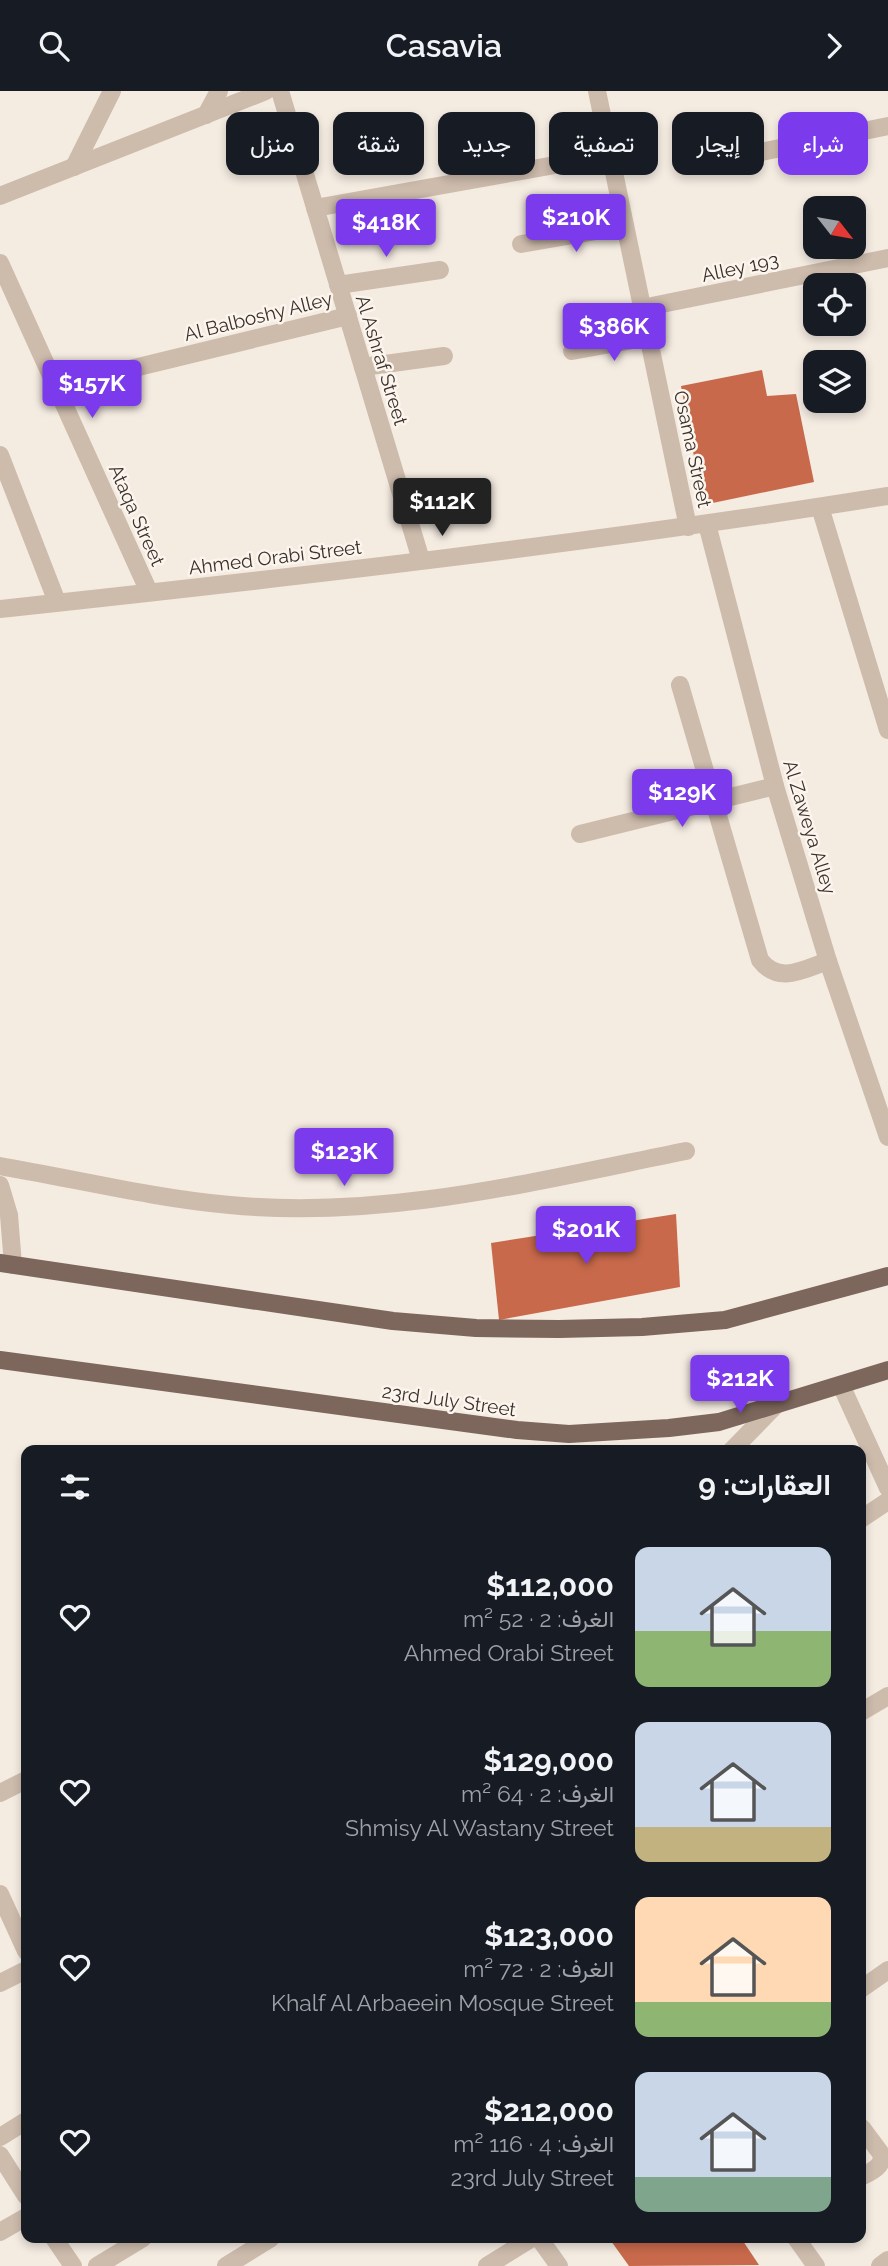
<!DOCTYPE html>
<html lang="ar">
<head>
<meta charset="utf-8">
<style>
	:root { --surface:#171b24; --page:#242831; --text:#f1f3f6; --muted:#9ea1a6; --accent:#7c3aed }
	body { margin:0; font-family:Raleway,Vazirmatn,sans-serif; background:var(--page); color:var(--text); direction:rtl; height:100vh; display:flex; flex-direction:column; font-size:26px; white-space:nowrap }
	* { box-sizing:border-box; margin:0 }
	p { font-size:23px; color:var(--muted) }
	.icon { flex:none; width:38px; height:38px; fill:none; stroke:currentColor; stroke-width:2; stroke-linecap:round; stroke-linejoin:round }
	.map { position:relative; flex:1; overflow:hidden; direction:ltr }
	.drawer { position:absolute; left:21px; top:1354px; width:845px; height:798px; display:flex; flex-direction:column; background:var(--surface); border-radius:14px; box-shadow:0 4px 10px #0003; direction:rtl }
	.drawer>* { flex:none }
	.top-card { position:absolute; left:21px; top:21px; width:847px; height:63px; direction:rtl; display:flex; gap:14px }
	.needle { width:46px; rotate:121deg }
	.buttons { position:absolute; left:803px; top:105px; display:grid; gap:14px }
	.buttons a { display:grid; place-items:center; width:63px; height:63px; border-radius:14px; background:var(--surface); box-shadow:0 4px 10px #0003; font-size:35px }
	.price { position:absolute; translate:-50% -60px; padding:0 16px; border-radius:7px; background:var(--accent); color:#fff; font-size:23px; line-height:46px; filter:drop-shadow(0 2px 4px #0008) }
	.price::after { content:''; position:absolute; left:50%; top:42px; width:21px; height:16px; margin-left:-10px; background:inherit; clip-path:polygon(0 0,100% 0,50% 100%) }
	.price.selected { background:#222; color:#fff }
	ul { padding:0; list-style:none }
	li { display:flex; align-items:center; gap:21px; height:175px; padding:0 35px }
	li span { display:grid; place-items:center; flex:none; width:196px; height:140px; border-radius:14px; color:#555 }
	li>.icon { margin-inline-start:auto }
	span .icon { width:84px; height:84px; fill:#fffc; stroke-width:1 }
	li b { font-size:30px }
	h2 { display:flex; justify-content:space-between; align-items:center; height:84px; padding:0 35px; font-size:30px }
	.chip { padding:0 24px; border-radius:14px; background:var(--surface); box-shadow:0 4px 10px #0003; font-size:24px; line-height:63px }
	.chip.selected { background:var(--accent); color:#fff }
	header { display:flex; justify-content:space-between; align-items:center; height:91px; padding:0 35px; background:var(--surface); font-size:32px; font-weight:600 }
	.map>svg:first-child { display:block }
</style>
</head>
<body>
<header><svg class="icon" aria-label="forward" viewBox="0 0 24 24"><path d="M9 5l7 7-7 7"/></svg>Casavia<svg class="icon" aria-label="search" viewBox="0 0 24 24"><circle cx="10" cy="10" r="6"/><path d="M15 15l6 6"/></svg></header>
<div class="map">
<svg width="888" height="2175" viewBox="0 0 888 2175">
	<rect width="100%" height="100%" fill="#f4ebe1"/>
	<g fill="#c8694b">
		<path d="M762,279L767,305L796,303L814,391L703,414L681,295Z"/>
		<path d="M676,1123L680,1196L499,1229L491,1152Z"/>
		<path d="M615,2147H741L759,2174L629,2175L611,2150Z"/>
	</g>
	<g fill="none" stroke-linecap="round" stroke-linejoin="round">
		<g stroke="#cdbbac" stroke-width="18">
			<path d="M280,0L421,469"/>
			<path d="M597,0L688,436"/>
			<path d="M206,24L219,0"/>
			<path d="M756,62L888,35"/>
			<path d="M74,76L112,0"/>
			<path d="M0,105L266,0"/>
			<path d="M315,117L611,64"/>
			<path d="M521,153L625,135"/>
			<path d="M0,172L149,501"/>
			<path d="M338,194L440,179"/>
			<path d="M642,217L888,167"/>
			<path d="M572,260L649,246"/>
			<path d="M363,276L444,265"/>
			<path d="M56,296L348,225"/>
			<path d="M0,364L57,511"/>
			<path d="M820,416L888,639"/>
			<path d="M707,433L775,695L828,870L888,1046"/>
			<path d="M0,518C297,486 593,452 888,405"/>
			<path d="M680,594L760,869C779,894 804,878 828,870"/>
			<path d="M580,743L775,695"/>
			<path d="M0,1075C76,1088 153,1107 230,1114C384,1129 536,1090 686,1060"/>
			<path d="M0,1094L9,1124L13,1174"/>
			<path d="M841,1294L888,1397"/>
			<path d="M731,1360L776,1314"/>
			<path d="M861,1428L888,1410"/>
			<path d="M861,1621L888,1605"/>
			<path d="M0,1702L26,1689"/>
			<path d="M0,1803L26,1860"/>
			<path d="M0,1892L26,1879"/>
			<path d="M861,1898L888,1879"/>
			<path d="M0,2046L26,2030"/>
			<path d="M0,2064L26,2105"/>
			<path d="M861,2086C870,2081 883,2076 882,2064L862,2037"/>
			<path d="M0,2141L26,2126"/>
			<path d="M54,2147L73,2175"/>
			<path d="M539,2147L559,2175"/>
			<path d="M796,2147L816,2175"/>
			<path d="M97,2175L143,2147"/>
			<path d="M226,2175L271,2147"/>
			<path d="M487,2175L532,2147"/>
			<path d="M880,2175L888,2169"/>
		</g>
		<g stroke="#7d675c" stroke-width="18">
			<path d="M0,1172L393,1230L476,1237L559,1238L642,1236L725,1229L888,1185"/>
			<path d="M0,1269L517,1339L569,1343L669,1337L719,1331L888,1279"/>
		</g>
	</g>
	<g text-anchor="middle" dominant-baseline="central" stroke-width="5" stroke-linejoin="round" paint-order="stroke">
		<g font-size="19" fill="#3b302b" stroke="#fbf5ee">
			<text transform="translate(740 176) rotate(-12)">Alley 193</text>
			<text transform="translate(258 225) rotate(-14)">Al Balboshy Alley</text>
			<text transform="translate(382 269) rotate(73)">Al Ashraf Street</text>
			<text transform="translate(693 358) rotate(78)">Osama Street</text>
			<text transform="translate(137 424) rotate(66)">Ataqa Street</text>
			<text transform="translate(275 466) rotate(-7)">Ahmed Orabi Street</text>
			<text transform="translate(810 736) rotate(73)">Al Zaweya Alley</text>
			<text transform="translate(449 1309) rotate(8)">23rd July Street</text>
		</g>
	</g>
</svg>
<div class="buttons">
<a><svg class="needle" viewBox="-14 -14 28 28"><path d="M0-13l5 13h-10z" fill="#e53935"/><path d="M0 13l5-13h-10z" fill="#9ea1a6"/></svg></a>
<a><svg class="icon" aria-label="locate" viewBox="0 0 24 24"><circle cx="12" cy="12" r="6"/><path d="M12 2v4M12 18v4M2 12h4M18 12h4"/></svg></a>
<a><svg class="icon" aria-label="layers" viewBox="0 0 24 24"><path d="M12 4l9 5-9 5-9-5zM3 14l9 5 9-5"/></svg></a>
</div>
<b class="price" style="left:576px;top:163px">$210K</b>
<b class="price" style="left:386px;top:168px">$418K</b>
<b class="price" style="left:614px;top:272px">$386K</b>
<b class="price" style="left:92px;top:329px">$157K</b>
<b class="price selected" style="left:442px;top:447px">$112K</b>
<b class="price" style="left:682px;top:738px">$129K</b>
<b class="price" style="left:344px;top:1097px">$123K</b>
<b class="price" style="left:586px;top:1175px">$201K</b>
<b class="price" style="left:740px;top:1324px">$212K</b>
<div class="top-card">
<a class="chip selected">شراء</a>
<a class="chip">إيجار</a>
<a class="chip">تصفية</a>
<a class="chip">جديد</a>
<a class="chip">شقة</a>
<a class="chip">منزل</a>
</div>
<section class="drawer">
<h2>العقارات: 9<svg class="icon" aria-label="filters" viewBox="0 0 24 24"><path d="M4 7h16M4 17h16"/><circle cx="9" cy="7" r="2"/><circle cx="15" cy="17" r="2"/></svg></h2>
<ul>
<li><span style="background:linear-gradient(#c9d6e8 60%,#8fb573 0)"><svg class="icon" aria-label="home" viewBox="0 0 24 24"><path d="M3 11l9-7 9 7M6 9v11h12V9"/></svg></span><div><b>$112,000</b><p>الغرف: 2 · 52 m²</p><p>Ahmed Orabi Street</p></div><svg class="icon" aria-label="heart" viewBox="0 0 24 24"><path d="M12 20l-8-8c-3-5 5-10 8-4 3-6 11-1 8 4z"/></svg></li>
<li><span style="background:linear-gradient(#c9d6e8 75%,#c2b280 0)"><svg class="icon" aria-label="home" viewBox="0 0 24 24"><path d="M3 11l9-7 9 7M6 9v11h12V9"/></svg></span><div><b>$129,000</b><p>الغرف: 2 · 64 m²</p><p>Shmisy Al Wastany Street</p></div><svg class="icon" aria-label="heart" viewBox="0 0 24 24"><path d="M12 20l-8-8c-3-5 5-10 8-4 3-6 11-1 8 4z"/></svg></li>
<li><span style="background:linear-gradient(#ffd9b3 75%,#8fb573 0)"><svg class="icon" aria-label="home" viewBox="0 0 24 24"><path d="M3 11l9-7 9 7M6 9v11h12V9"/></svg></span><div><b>$123,000</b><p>الغرف: 2 · 72 m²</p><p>Khalf Al Arbaeein Mosque Street</p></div><svg class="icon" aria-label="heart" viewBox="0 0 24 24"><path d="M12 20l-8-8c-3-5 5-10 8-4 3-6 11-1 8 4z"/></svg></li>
<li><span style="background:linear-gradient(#c9d6e8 75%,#7fa58c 0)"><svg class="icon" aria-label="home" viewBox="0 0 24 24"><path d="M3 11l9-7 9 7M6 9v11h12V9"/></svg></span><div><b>$212,000</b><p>الغرف: 4 · 116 m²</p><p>23rd July Street</p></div><svg class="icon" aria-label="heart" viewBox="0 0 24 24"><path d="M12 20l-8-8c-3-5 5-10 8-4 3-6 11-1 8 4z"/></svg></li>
</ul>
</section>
</div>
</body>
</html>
